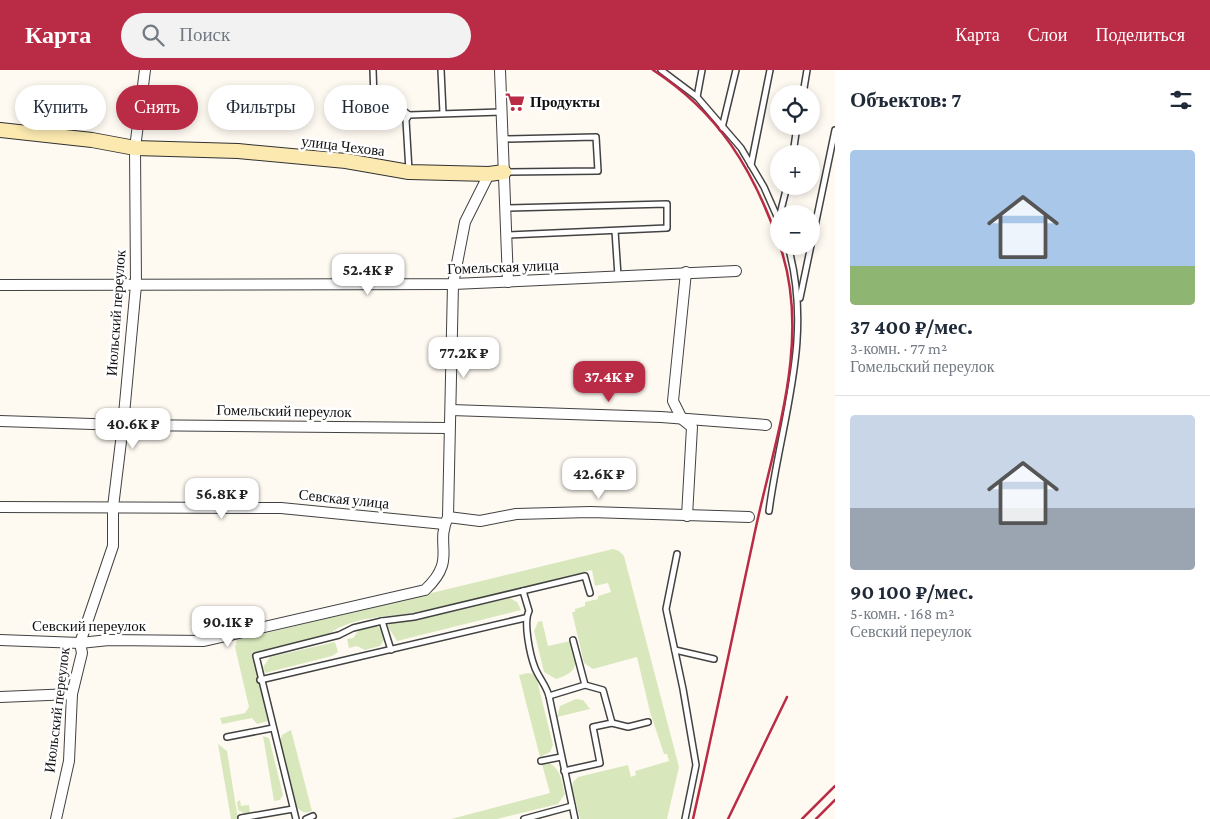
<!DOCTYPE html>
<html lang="ru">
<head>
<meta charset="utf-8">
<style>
	:root { --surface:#fff; --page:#f2f2f3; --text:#1f2937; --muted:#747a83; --line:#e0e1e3; --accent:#ba2c45 }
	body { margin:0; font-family:"Crimson Pro",serif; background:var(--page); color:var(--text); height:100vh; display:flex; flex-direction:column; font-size:19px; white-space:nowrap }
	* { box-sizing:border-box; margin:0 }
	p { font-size:16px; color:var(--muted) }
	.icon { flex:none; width:28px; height:28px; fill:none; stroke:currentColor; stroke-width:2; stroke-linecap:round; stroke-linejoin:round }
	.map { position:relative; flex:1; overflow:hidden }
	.details { display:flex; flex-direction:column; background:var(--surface); width:375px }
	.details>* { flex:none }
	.guide { position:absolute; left:15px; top:15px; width:475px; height:45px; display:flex; gap:10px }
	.buttons { position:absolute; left:770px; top:15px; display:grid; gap:10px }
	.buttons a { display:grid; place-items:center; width:50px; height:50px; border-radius:50%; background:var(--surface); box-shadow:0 2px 8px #0003; font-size:25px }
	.price { position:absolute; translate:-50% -42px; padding:0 11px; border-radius:10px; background:#fff; color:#222; font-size:16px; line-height:32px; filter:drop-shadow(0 1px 2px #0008) }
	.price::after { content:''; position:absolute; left:50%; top:30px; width:15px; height:11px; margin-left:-8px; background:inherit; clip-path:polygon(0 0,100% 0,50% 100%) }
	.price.current { background:var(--accent); color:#fff }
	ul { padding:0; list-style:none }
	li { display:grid; align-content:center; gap:10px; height:265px; padding:0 15px }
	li+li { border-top:1px solid var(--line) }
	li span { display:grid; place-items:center; height:155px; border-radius:5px; color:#555 }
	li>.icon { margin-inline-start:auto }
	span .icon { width:90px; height:90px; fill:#fffc; stroke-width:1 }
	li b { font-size:21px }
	h2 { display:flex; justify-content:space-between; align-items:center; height:60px; padding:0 15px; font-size:21px }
	.pill { padding:0 18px; border-radius:22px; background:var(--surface); box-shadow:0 2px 8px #0003; font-size:18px; line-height:45px }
	.pill.current { background:var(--accent); color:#fff }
	header { display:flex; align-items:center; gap:30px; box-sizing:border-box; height:70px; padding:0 25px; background:var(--accent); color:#fff }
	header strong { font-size:24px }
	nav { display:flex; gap:28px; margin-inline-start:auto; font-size:18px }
	.search { width:350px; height:45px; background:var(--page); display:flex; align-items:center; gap:12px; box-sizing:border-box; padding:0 18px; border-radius:28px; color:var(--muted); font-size:19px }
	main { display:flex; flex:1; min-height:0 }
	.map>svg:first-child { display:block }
</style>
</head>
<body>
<header>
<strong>Карта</strong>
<div class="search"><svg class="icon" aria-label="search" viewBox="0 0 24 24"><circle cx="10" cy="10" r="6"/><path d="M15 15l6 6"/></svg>Поиск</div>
<nav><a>Карта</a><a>Слои</a><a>Поделиться</a></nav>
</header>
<main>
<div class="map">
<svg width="835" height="749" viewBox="0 0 835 749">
	<rect width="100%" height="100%" fill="#fefaf2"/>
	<g fill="#d8e8bc">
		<path d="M613,479L619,481L624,486L679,697L667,749H580L572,717L573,712L578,707L628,695L631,707L636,705L635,701L669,691L667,684H664L650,642L637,587L593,599L584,593L572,542H575V539L585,536V532L598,529V526L611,522L608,513L595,516L592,500C534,514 476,530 417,542C387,548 355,545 329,564L252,583L268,651L257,654L252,648L222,654L220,648L245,643L249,637L235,577L237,570Z"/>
		<path d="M510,528L517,532L521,540L397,571L388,557L389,554L416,550Z"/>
		<path d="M542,551L548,576L570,571C576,592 582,601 556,609L544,602L534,561L538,552Z"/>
		<path d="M375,555L381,559L384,570L380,576L365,580L357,576L349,578L347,569L353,568L359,560Z"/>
		<path d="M335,572L338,582L332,586L265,603L263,597L270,587Z"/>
		<path d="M528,603L533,604L537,610L553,675L550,682L540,687L519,605Z"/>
		<path d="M576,629L583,630L590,639L557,647L560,636Z"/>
		<path d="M291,660L312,741C305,744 301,742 296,736L280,672L282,665Z"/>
		<path d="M263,666L269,668L283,725L280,730L274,731Z"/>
		<path d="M218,674L227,681L238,749H231Z"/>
		<path d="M549,693C561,699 562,712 565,724L558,734L497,749H451L550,723L542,694Z"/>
		<path d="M240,730L241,736L249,735L250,743L246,744L238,740L237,732Z"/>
	</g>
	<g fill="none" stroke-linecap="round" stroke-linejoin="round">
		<defs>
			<g id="lane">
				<path d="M373,0L374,28H388L409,45"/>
				<path d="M441,0L443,43"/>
				<path d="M661,0L697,27L741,78L764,117L779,151"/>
				<path d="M803,24L807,0"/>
				<path d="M697,27L702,0"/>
				<path d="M409,45L501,42"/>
				<path d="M722,58L736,0"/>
				<path d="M503,69L596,67L598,101L504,102"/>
				<path d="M793,84L797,56"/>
				<path d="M751,95L770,0"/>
				<path d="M409,101L406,50L409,45"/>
				<path d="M506,138L667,134V158L506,165"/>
				<path d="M780,144L787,116"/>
				<path d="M615,161L618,206"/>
				<path d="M800,228L835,60"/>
				<path d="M769,441C781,349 814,269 788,176"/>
				<path d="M677,484L666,539L683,619L696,695L685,749"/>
				<path d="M523,521L529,541C523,552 530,585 535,598C539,608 546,615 549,626L575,749"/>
				<path d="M382,551L391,580"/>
				<path d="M573,570L585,615"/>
				<path d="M675,580L714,589"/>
				<path d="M260,610L525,548"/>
				<path d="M549,626L585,615L603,620L612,653L593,657L600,693L564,701"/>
				<path d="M612,653L628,657L648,652"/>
				<path d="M227,667L273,658"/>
				<path d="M541,691L561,687"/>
				<path d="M241,748L293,739"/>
				<path d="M296,749L256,586L339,565L353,558L382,551L414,547L585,506L590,523"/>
				<path d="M306,749L313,746"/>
				<path d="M524,749L572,736"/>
			</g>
			<g id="street">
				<path d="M500,0L508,212"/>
				<path d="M686,202L673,331L682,349L692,357L687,446"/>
				<path d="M0,215L453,214L736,201"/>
				<path d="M451,340L661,347L766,355"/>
				<path d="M0,351L123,355L448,358"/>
				<path d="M0,437L281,438L444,454"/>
				<path d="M448,447L480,451L516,444L590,442L749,447"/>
				<path d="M0,570L80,573L109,570L204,571L425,520C458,489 434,476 448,447L453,214L465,152L489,104"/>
				<path d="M0,627L72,624"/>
				<path d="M56,749L69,691L72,624L82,583L80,573L113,476V437L123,355L136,215L135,78L145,0"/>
			</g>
			<path id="secondary" d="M0,60L92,70L135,78L238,81L346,91L409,102L489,104L504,102"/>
		</defs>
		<use href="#lane" stroke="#424242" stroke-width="8"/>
		<use href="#street" stroke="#424242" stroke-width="12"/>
		<use href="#secondary" stroke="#313131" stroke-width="16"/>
		<use href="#lane" stroke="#fff" stroke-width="5"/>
		<use href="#street" stroke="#fff" stroke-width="10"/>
		<use href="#secondary" stroke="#fbe9b0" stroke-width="14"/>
		<g stroke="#ba2c45" stroke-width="2.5">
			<path d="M653,0C719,43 753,99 779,173"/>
			<path d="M693,749C714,656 733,563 753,471C772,376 813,272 780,176"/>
			<path d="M728,749L787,627"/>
			<path d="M802,749L835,716"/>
			<path d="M816,749L835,730"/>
		</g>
	</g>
	<defs>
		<symbol id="supermarket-bare" viewBox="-9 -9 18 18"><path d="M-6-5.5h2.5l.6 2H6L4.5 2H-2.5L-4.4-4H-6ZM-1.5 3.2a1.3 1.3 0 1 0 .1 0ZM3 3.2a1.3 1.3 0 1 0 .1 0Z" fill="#ba2c45" stroke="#fff" stroke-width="2.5" paint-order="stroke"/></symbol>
	</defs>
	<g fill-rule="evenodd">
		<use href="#supermarket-bare" x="501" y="18" width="28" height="28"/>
	</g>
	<g text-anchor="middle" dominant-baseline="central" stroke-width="5" stroke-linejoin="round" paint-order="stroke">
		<g font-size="15" font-weight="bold" fill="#0f0f0f" stroke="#fff" text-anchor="start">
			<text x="530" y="32">Продукты</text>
		</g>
		<g font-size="15" fill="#0f0f0f" stroke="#fff">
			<text transform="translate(343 76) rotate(7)">улица Чехова</text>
			<text transform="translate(503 197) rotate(-2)">Гомельская улица</text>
			<text transform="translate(116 243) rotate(-86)">Июльский переулок</text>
			<text transform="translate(284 341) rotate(1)">Гомельский переулок</text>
			<text transform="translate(344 429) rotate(6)">Севская улица</text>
			<text x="89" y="556">Севский переулок</text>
			<text transform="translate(57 640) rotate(-83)">Июльский переулок</text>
		</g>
	</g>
</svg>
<div class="buttons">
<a><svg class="icon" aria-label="locate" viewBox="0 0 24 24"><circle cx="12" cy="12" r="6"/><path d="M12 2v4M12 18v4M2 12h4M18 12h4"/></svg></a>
<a>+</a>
<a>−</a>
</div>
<b class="price" style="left:368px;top:226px">52.4K ₽</b>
<b class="price" style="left:464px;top:309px">77.2K ₽</b>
<b class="price current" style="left:609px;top:333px">37.4K ₽</b>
<b class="price" style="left:133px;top:380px">40.6K ₽</b>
<b class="price" style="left:599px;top:430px">42.6K ₽</b>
<b class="price" style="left:222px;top:450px">56.8K ₽</b>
<b class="price" style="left:228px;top:578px">90.1K ₽</b>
<div class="guide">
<a class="pill">Купить</a>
<a class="pill current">Снять</a>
<a class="pill">Фильтры</a>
<a class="pill">Новое</a>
</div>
</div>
<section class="details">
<h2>Объектов: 7<svg class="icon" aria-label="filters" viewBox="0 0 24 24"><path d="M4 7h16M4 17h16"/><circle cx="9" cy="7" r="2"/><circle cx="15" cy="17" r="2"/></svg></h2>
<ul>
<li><span style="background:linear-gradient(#a9c7e8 75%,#8fb573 0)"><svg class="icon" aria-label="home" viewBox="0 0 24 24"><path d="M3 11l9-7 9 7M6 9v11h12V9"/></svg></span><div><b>37 400 ₽/мес.</b><p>3-комн. · 77 m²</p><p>Гомельский переулок</p></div></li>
<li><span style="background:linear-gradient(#c9d6e8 60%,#9aa5b1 0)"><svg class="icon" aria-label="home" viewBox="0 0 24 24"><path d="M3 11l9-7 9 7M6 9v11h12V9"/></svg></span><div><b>90 100 ₽/мес.</b><p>5-комн. · 168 m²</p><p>Севский переулок</p></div></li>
</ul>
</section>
</main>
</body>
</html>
